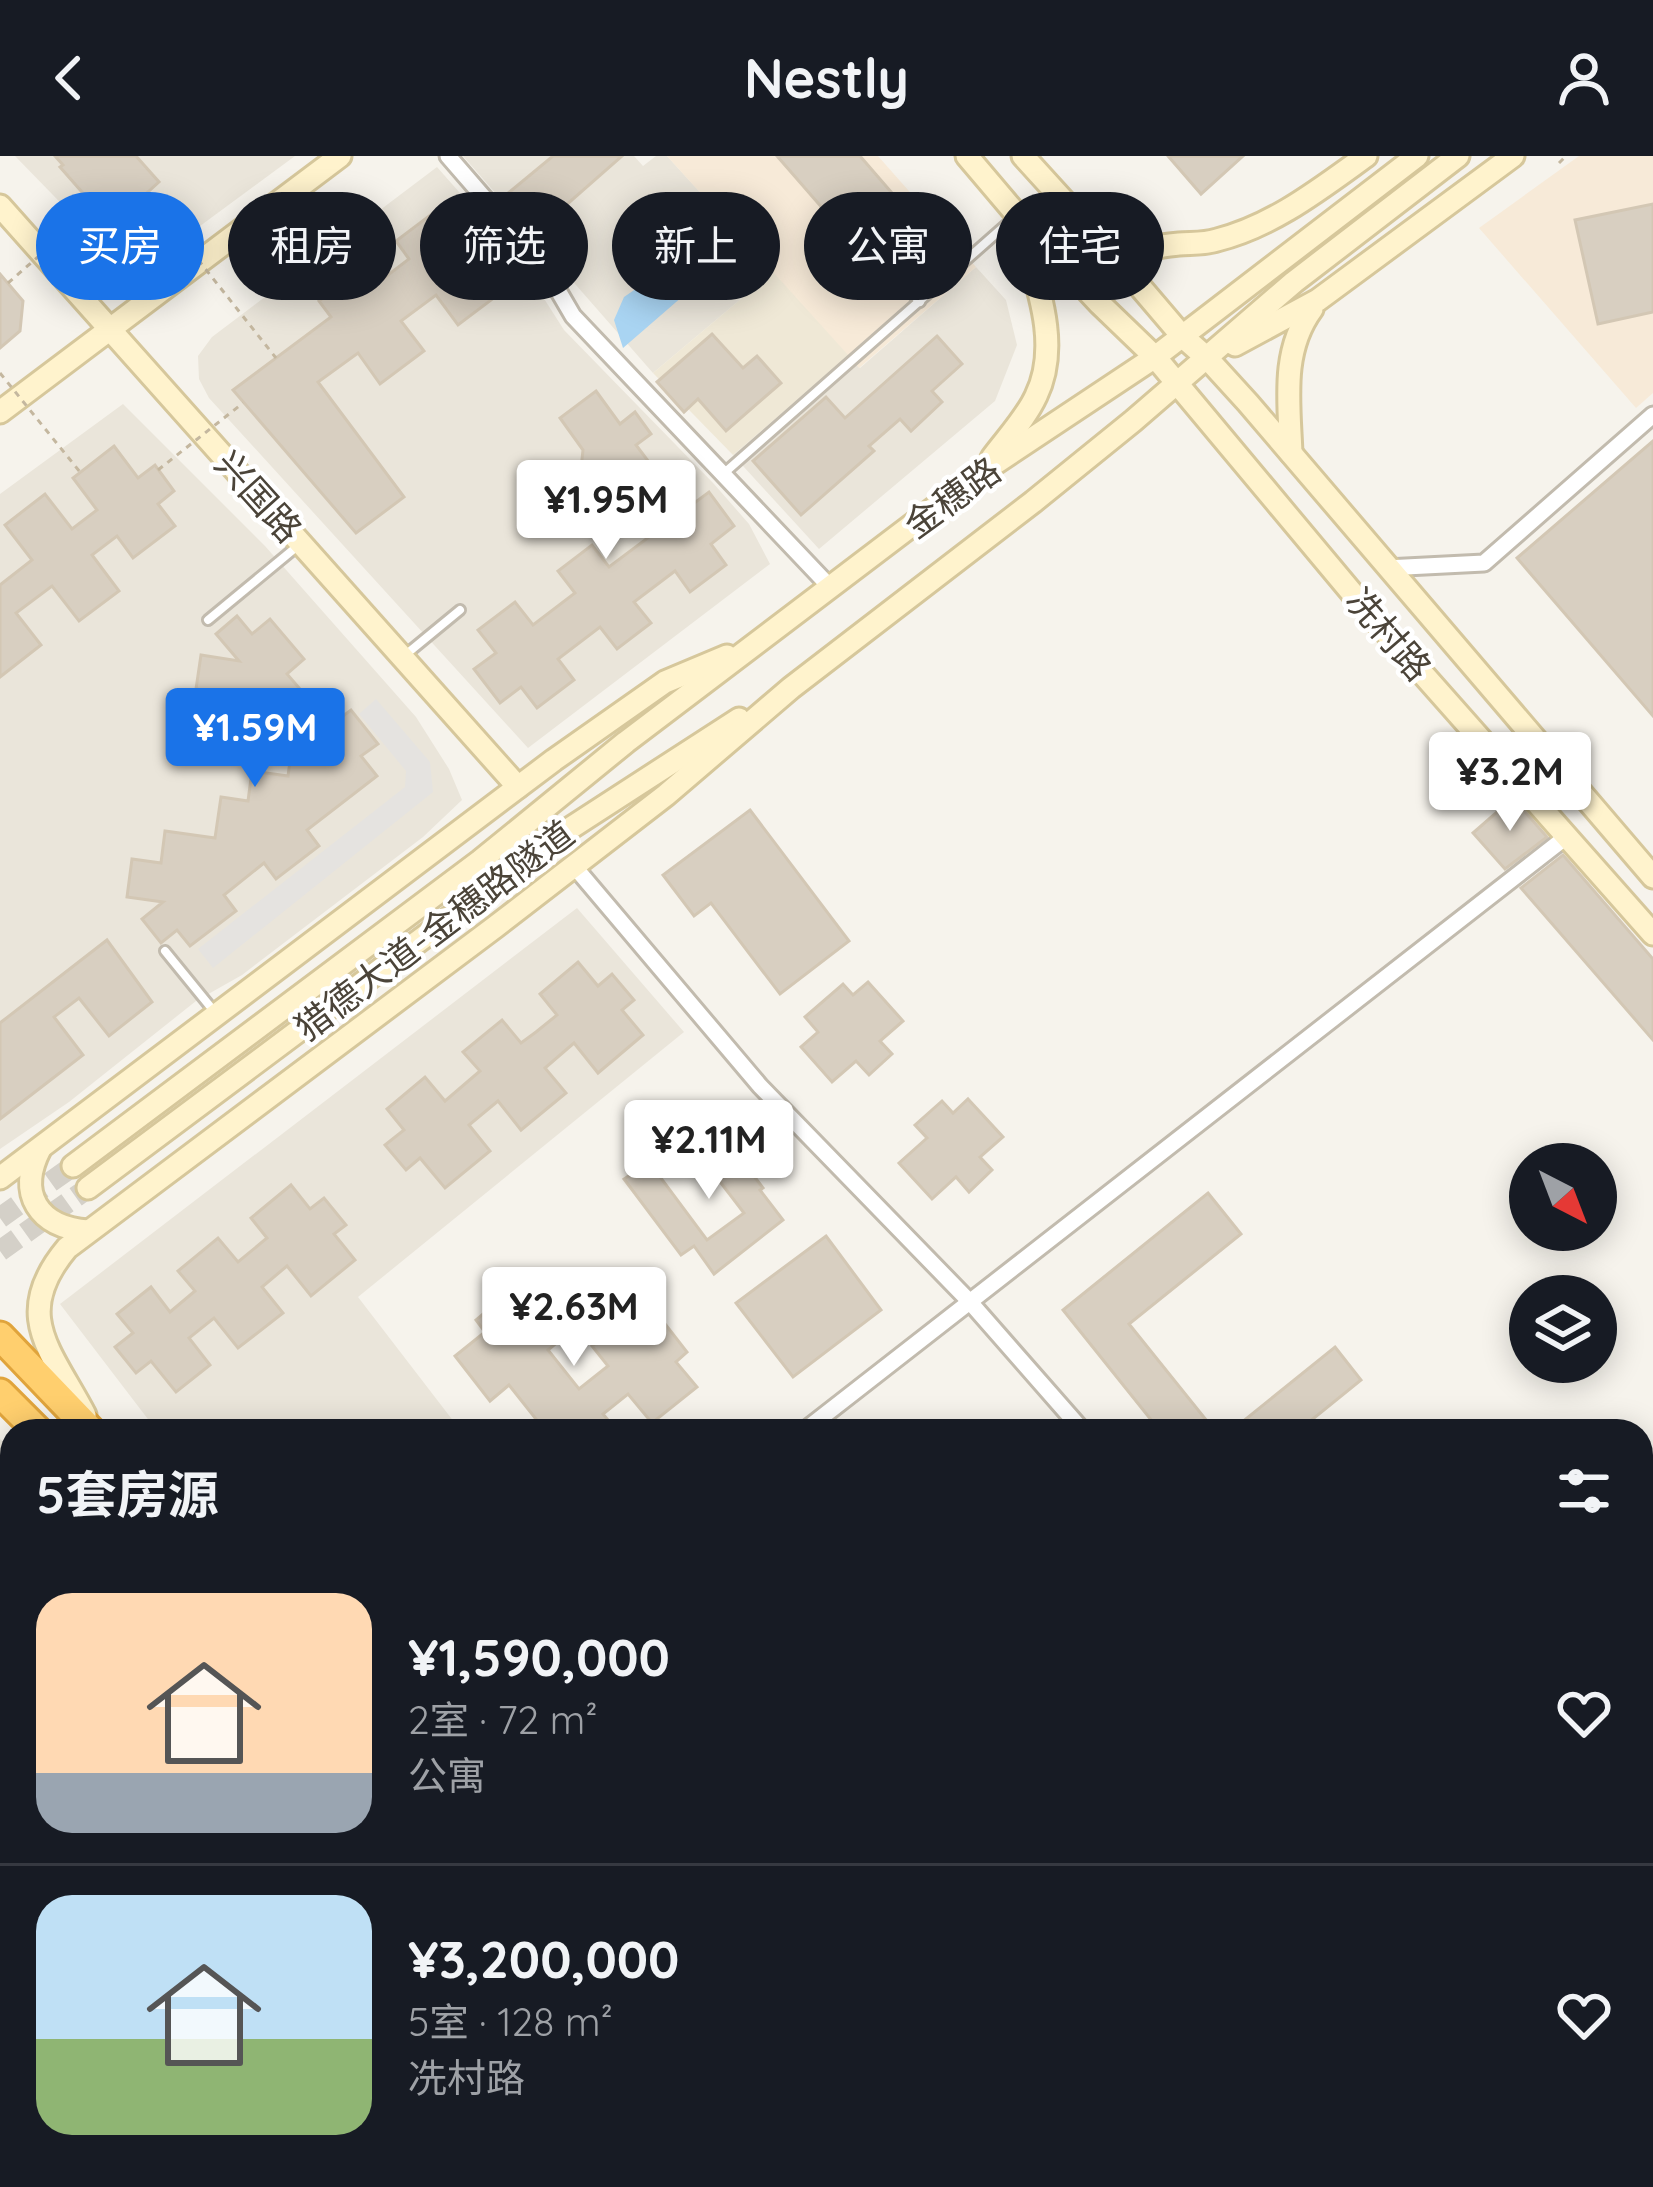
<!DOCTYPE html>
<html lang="zh">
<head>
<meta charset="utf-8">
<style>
	:root { --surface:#171b24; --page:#242831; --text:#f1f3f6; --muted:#9ea1a6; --line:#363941; --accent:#1a73e8 }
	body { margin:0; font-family:Quicksand,"Noto Sans SC",sans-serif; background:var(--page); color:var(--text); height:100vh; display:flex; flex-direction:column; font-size:45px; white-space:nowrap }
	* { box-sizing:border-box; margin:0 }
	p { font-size:39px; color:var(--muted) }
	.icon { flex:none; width:66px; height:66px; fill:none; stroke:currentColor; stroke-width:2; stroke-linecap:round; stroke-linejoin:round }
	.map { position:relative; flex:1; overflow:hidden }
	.drawer { position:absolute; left:0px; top:1263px; width:1653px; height:768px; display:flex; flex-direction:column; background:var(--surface); border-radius:36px 36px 0 0; box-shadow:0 6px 30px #0003 }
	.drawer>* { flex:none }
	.hud { position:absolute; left:36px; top:36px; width:1581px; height:108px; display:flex; gap:24px }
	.needle { width:78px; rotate:138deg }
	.controls { position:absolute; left:1509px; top:987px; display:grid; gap:24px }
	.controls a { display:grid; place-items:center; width:108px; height:108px; border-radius:50%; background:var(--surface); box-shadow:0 6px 30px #0003; font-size:60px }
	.price { position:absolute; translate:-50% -102px; padding:0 27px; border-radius:12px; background:#fff; color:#222; font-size:39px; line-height:78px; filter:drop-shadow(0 3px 6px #0008) }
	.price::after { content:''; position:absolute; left:50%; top:72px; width:36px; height:27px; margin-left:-18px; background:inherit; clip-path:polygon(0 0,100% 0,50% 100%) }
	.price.on { background:var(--accent); color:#fff }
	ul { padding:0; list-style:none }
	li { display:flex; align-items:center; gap:36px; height:300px; padding:0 36px }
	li+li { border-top:3px solid var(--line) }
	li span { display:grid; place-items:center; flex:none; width:336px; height:240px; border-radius:36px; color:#555 }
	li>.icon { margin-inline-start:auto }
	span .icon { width:144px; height:144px; fill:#fffc; stroke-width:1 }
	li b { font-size:51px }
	h2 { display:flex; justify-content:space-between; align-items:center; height:144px; padding:0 36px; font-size:51px }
	.chip { padding:0 42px; border-radius:54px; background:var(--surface); box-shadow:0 6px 30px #0003; font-size:42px; line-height:108px }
	.chip.on { background:var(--accent); color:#fff }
	header { display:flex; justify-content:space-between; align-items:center; height:156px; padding:0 36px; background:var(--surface); font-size:54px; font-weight:800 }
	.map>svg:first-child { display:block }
</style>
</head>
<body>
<header><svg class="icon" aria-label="back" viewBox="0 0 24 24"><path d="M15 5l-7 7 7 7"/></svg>Nestly<svg class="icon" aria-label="person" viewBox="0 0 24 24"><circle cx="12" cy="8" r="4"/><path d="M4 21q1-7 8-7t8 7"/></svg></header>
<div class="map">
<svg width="1653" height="2031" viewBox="0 0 1653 2031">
	<rect width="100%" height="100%" fill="#f6f3ec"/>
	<g fill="#eae5da">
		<path d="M15,0H295L162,98L125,113Z"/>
		<path d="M463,0H634L643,10L656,0H667L773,116L653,217Z"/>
		<path d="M437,11L520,105L564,174L714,328L749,368L770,408L528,592L209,242L199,223L198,200L212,181Z"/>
		<path d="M976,111L1006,144L1017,189L995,245L819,393L733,299L849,200L860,212Z"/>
		<path d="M123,248L265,390L416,561L449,613L462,644L423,681L242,819L196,845L69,946L0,993V338Z"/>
		<path d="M577,752L684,876L358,1141L461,1275H157L60,1148Z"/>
		<path d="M0,1283L12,1294V1601L6,1605L0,1599Z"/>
		<path d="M12,1651V1862L0,1871V1660Z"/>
		<path d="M1653,1794V2031H1364L1379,2019H1641V1804Z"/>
	</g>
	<g fill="#f7ead8">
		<path d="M667,0H878L976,111L859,212Z"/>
		<path d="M1579,0H1653V237L1636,252L1479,72Z"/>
		<path d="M240,2019H447L445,2031H237Z"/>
	</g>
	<g fill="#efe8d6">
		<path d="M773,116L849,200L733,299L653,217Z"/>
		<path d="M0,1921L12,1934V2019H89L100,2031H0Z"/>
	</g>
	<path fill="#d2eab5" d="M465,2019H711L714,2023L703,2031H464Z"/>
	<path fill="#e5e3e0" d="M376,543L430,606L433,636L213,812L198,793L405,631L406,615L359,558Z"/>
	<path fill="#a9d4f2" d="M680,63L720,108L623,192L614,164L624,141L646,126L631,107Z"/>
	<g fill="#d8cfc1" stroke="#d3c7b4" stroke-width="3">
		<path d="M55,0H136L159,26L111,69L60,11L63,9Z"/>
		<path d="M553,0H622L532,79L501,43Z"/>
		<path d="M777,0H860L943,96L918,117L907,105L899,112L890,109L886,114L885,124Z"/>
		<path d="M1168,0H1243L1201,38Z"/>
		<path d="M1653,48V156L1598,168L1575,64Z"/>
		<path d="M437,54L450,72L466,60L493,96L477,108L499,138L458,169L436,139L401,165L424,195L380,228L358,197L318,226L404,341L356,377L233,234L331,161L319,145L362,112L375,129L409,103L396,85Z"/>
		<path d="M0,118L23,145L20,175L0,192Z"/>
		<path d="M712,178L743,212L757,200L781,227L726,275L698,243L684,256L657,226Z"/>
		<path d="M937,180L962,208L932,235L942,246L911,275L900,263L869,290L874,295L801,359L753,305L826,241L845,262Z"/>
		<path d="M596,235L620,268L635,256L651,278L636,289L685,354L709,336L734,370L711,388L726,409L690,436L675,415L634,446L651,467L617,493L600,471L558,503L574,524L537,552L521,531L500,547L474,513L496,497L478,474L515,446L533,469L575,437L558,415L592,389L609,411L649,381L615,336L579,331L583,294L560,262Z"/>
		<path d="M1653,285V560L1517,402Z"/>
		<path d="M114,290L138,322L155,309L174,335L158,348L175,370L133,402L117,380L92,399L119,435L79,465L52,430L16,457L41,489L0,521V429L32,404L5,369L45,338L72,373L97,354L73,322Z"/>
		<path d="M237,460L252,478L270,463L304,503L287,518L331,569L351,554L378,588L361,600L377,620L307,674L319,690L276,723L264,707L224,739L236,755L190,790L177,774L161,787L142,763L163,746L127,741L132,703L161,707L165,675L215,682L221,641L248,645L252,615L288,620L295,569L267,537L262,570L220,564L224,537L196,533L201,499L239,505L216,478Z"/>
		<path d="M1513,642L1547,681L1505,713L1473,677Z"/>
		<path d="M750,654L849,785L780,838L711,747L694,760L663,719Z"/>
		<path d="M1563,699L1653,803V884L1521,732Z"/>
		<path d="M107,784L152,846L109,880L79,842L54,861L83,899L0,963V867Z"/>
		<path d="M578,806L598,830L612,818L634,844L622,854L643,879L598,917L574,887L545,912L566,937L521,974L498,945L469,969L490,995L445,1032L420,1002L406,1014L385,989L404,974L387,953L425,921L445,945L480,915L463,896L502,864L521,887L536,876L557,859L540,838Z"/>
		<path d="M868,826L903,865L880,885L892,898L869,919L856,905L832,926L801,891L818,876L805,861L843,828L853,839Z"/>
		<path d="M968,943L1003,981L980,1001L992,1014L969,1036L956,1021L932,1043L899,1007L927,982L915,969L942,945L953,957Z"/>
		<path d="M710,962L763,1032L760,1034L783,1064L714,1118L694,1090L681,1099L624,1023L649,1006L707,1084L744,1057L685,980Z"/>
		<path d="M291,1029L310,1053L324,1042L346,1069L334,1078L355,1104L311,1140L287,1110L262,1131L283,1157L238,1192L214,1162L189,1182L210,1209L176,1236L151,1205L136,1217L115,1191L133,1177L117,1158L151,1131L170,1156L195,1135L178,1115L218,1082L238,1106L267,1082L251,1062Z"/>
		<path d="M1208,1037L1241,1078L1129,1168L1215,1275H1160L1063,1154Z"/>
		<path d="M826,1080L881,1154L793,1221L736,1147Z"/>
		<path d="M533,1140L565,1180L548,1194L579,1233L608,1210L592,1190L632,1157L651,1181L666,1169L687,1196L676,1206L697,1231L652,1267L628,1238L603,1258L617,1275H521L536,1263L509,1229L490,1245L455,1200L485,1176L476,1164L501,1143L512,1157Z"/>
		<path d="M1335,1191L1361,1224L1298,1275H1231Z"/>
	</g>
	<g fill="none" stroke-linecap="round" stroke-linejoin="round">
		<g stroke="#d4d0c8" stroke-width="21" stroke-dasharray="21 10" stroke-linecap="butt">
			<path d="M0,1062L73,1010"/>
			<path d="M0,1095L88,1032"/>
		</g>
		<g stroke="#d4d0c8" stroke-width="24" stroke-dasharray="24 12" stroke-linecap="butt">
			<path d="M1641,1373L1653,1364"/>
			<path d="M1641,1413L1653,1404"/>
			<path d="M853,2031L868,2019"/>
		</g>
		<defs>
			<g id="lane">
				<path d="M893,117L920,146"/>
				<path d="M722,319L1016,60"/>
				<path d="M208,464L300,388"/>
				<path d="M404,500L460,454"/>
				<path d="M165,795L213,854"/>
				<path d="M1641,1901L1653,1916"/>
			</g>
			<g id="street">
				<path d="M448,0L545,112L573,160L831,432"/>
				<path d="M1386,412L1484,407L1653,259"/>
				<path d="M574,710L760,930L970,1146L1083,1275"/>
				<path d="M804,1275L1566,681"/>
				<path d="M0,1614L12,1626"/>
				<path d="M0,1647L12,1637"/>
				<path d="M1641,1815L1653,1806"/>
				<path d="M230,2031L232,2019"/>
				<path d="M1378,2031L1392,2019"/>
			</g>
			<g id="secondary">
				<path d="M967,0L1017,59L1100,148L1155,201L1368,456L1653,778"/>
				<path d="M1023,0L1113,99L1182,180L1207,202L1248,247L1653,721"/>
				<path d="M0,50L518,631"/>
				<path d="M1113,99C1135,95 1157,90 1179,88C1192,87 1205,88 1217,84C1273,70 1320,33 1366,0"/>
				<path d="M1235,189L1318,144L1513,0"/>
				<path d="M0,256L340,0"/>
				<path d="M1291,297C1289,246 1281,195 1312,153"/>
				<path d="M992,302C1006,283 1026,262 1036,240C1063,185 1033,120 1019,65"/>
				<path d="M40,993C17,1038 38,1071 88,1075"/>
				<path d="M73,1010L480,705L626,586L982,316L1155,201L1417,0"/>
				<path d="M0,1022L554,604L665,526L727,500"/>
				<path d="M88,1032L566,675L739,563"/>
				<path d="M85,1259C51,1194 11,1159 67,1092L495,771L666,639L791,532L1033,346L1133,265L1294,126L1458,0"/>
				<path d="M1641,1340L1653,1331"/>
				<path d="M1641,1462L1653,1452"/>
				<path d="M0,1886L12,1876"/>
				<path d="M910,2031L926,2019"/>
			</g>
			<g id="highway">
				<path d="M0,1180L91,1275"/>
				<path d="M0,1237L38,1275"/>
				<path d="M785,2019L795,2031"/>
				<path d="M816,2019L817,2031"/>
				<path d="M456,2031L458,2019"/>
				<path d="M491,2031V2019"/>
				<path d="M939,2031L948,2019"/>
			</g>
		</defs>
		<use href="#lane" stroke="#c2bbae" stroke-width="14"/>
		<use href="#street" stroke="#c2bbae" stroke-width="21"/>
		<use href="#secondary" stroke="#d6c79b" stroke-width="27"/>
		<use href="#highway" stroke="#e0a43c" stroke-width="33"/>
		<g stroke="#c4b79f" stroke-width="3" stroke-dasharray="6 6" stroke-linecap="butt">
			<path d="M1559,7L1566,0"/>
			<path d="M701,2019L710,2031"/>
		</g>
		<use href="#lane" stroke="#fff" stroke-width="8"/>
		<use href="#street" stroke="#fff" stroke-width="15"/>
		<use href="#secondary" stroke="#fff3cd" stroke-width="21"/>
		<use href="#highway" stroke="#ffcf6e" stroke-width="27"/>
		<defs>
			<path id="highway-bridge" d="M737,2019L747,2031"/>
		</defs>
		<use href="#highway-bridge" stroke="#e0a43c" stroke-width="33" stroke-linecap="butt"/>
		<g stroke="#c4b79f" stroke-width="3" stroke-dasharray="6 6" stroke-linecap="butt">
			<path d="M146,38L276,202"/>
			<path d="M8,127L95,51"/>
			<path d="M0,217L80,316"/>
			<path d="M158,314L243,247"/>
		</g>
		<use href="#highway-bridge" stroke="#ffcf6e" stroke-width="27"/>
	</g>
	<g text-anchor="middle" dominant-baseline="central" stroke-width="9" stroke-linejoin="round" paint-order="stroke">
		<g font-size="36" fill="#4b4439" stroke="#fff">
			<text transform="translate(259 340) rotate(48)">兴国路</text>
			<text transform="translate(952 341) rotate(-36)">金穗路</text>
			<text transform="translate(1389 478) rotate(49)">冼村路</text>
			<text transform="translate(434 774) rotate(-37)">猎德大道-金穗路隧道</text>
		</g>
	</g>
</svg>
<div class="controls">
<a><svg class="needle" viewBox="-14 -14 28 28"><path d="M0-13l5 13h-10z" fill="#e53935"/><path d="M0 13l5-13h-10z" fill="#9ea1a6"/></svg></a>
<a><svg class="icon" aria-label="layers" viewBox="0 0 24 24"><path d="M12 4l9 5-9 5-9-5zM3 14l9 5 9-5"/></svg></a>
</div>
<b class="price" style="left:606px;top:406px">¥1.95M</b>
<b class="price on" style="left:255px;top:634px">¥1.59M</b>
<b class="price" style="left:1510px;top:678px">¥3.2M</b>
<b class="price" style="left:709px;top:1046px">¥2.11M</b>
<b class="price" style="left:574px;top:1213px">¥2.63M</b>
<div class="hud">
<a class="chip on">买房</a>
<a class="chip">租房</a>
<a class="chip">筛选</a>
<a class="chip">新上</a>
<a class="chip">公寓</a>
<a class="chip">住宅</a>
</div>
<section class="drawer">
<h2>5套房源<svg class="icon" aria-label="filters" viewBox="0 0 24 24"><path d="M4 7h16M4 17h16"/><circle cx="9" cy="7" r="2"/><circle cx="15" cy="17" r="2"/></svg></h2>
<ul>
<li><span style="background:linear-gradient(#ffd9b3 75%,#9aa5b1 0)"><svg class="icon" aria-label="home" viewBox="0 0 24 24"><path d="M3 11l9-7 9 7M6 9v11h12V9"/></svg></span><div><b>¥1,590,000</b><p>2室 · 72 m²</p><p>公寓</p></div><svg class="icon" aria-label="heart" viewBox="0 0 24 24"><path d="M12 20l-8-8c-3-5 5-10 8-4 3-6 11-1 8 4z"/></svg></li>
<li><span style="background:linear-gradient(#bfe0f5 60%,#8fb573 0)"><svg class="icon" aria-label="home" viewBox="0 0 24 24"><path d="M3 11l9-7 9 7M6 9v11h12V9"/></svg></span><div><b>¥3,200,000</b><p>5室 · 128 m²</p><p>冼村路</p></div><svg class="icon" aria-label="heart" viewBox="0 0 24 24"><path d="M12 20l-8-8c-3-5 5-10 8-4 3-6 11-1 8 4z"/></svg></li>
</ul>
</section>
</div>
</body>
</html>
